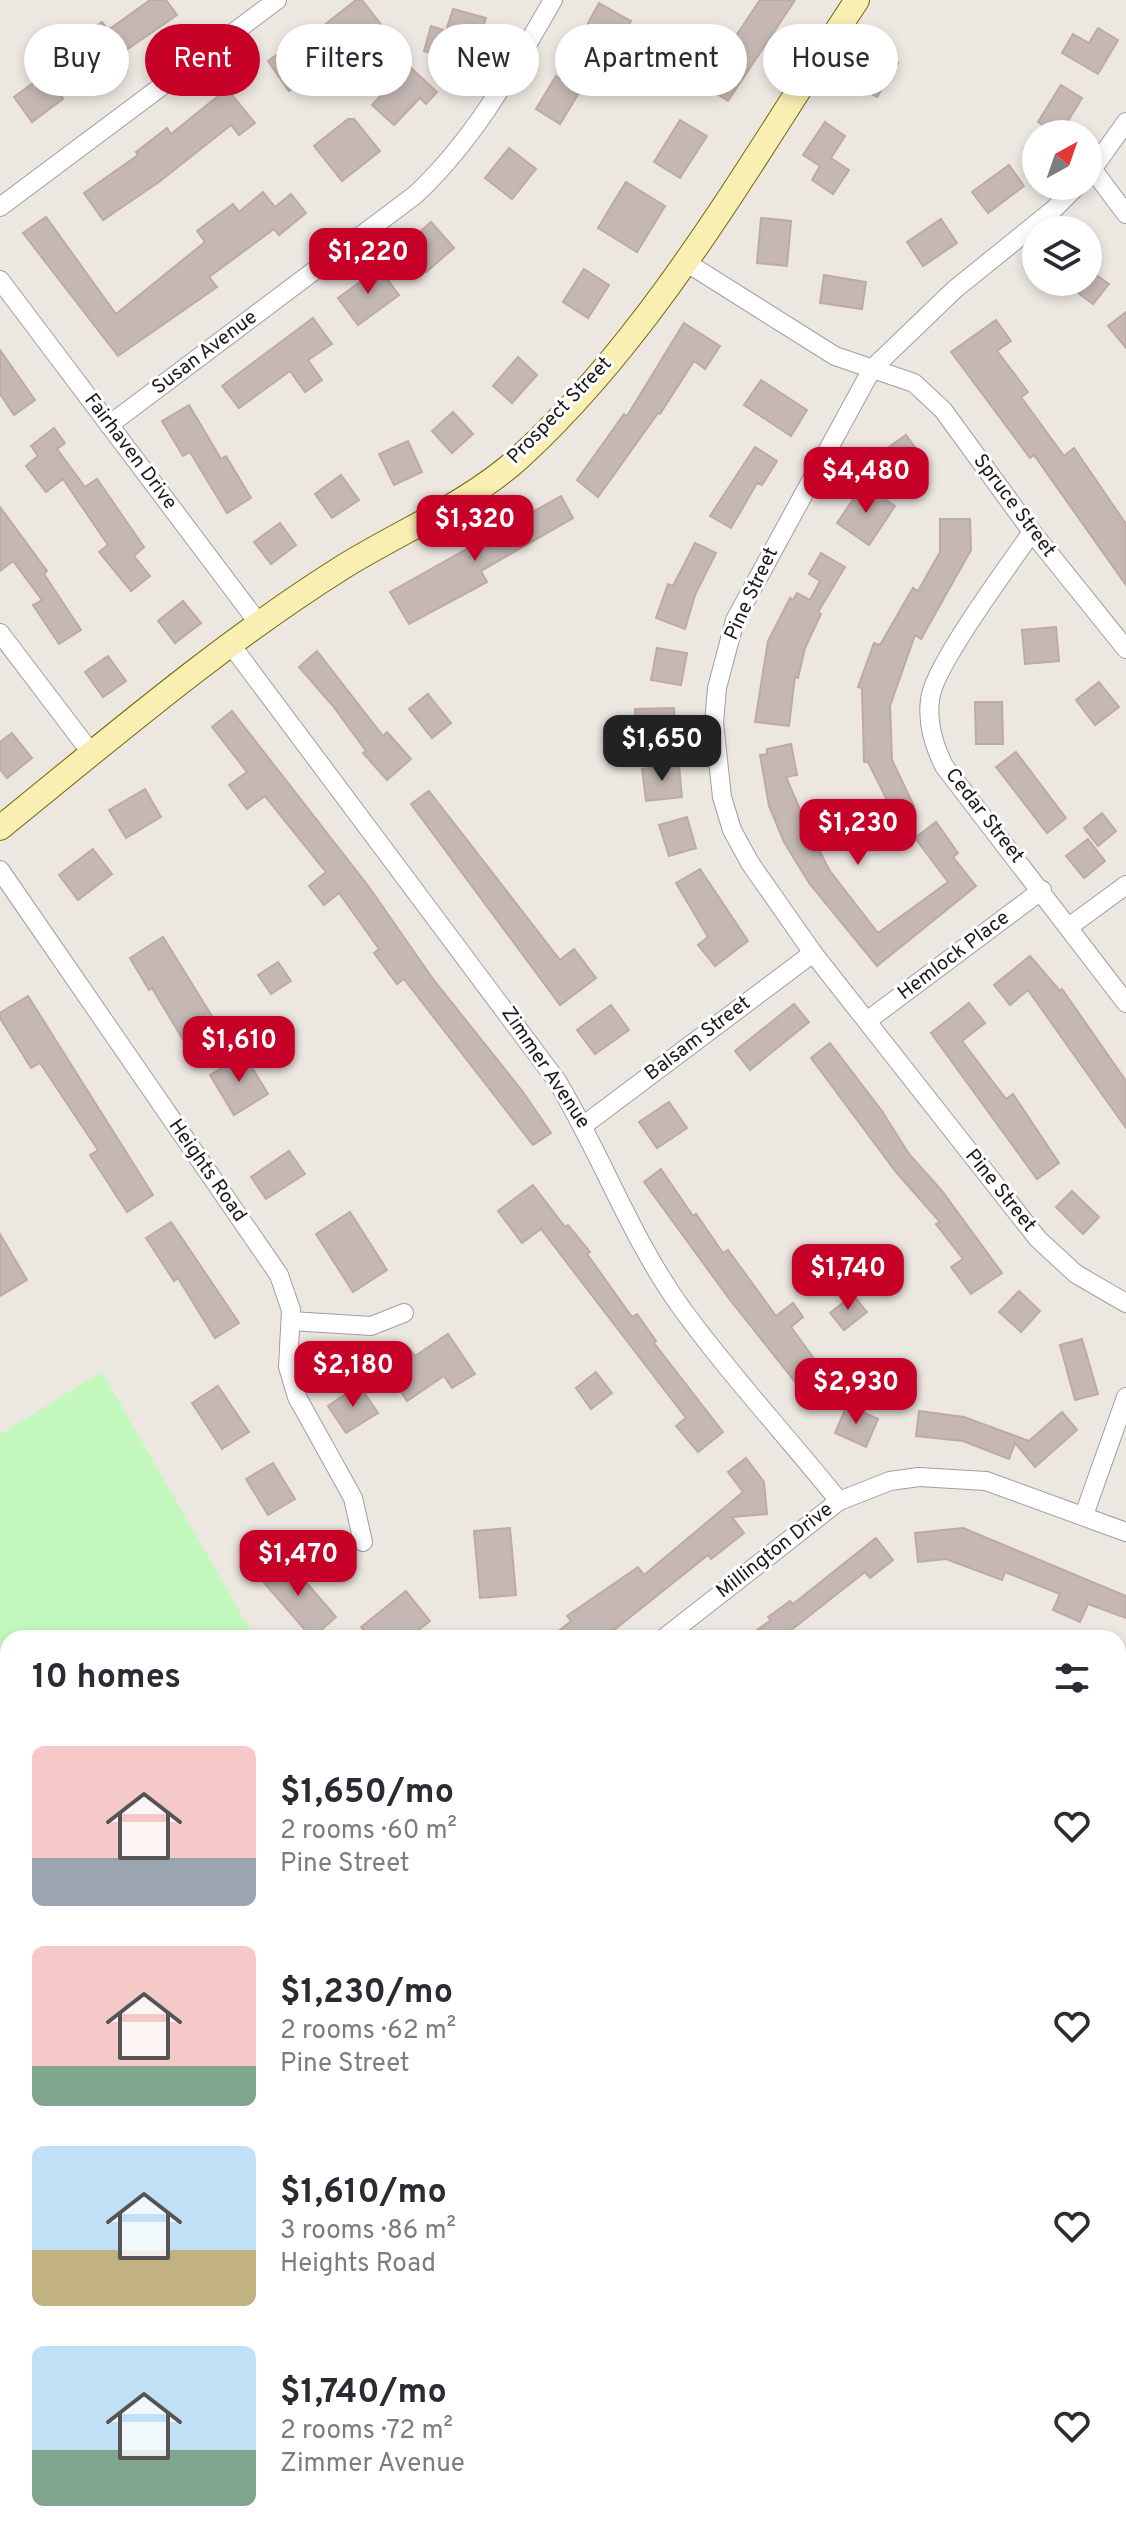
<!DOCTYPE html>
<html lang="en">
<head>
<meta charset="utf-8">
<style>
	:root { --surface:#fff; --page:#f7f7f7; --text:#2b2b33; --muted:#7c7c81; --accent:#c70028 }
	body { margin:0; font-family:Overpass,sans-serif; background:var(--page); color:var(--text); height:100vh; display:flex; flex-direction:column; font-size:30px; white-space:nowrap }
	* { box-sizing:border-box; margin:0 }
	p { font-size:26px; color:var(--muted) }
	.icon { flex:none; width:44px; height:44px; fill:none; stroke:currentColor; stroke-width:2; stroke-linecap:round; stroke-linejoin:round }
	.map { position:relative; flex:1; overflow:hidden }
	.sheet { position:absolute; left:0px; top:1630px; width:1126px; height:912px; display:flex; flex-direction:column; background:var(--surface); border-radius:24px 24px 0 0; box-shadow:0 4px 12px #0003 }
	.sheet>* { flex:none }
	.banner { position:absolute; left:24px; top:24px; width:1078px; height:72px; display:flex; gap:16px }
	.needle { width:52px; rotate:40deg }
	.tools { position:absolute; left:1022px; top:120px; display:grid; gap:16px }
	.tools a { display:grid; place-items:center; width:80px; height:80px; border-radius:50%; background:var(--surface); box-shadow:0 4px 12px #0003; font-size:40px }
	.price { position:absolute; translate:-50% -68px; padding:0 18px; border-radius:16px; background:var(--accent); color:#fff; font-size:26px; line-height:52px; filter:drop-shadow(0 2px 4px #0008) }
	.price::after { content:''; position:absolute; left:50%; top:48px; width:24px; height:18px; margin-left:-12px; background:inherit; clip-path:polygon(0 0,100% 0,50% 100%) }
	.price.selected { background:#222; color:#fff }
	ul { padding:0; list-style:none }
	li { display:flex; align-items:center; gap:24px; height:200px; padding:0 32px }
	li span { display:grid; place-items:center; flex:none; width:224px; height:160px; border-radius:12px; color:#555 }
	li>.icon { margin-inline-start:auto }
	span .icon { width:96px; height:96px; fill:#fffc; stroke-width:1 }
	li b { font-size:34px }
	h2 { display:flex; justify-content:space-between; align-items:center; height:96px; padding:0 32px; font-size:34px }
	.chip { padding:0 28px; border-radius:36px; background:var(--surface); box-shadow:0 4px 12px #0003; font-size:28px; line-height:72px }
	.chip.selected { background:var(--accent); color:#fff }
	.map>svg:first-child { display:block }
</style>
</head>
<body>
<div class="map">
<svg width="1126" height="2542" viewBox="0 0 1126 2542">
	<rect width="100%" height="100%" fill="#ede7e1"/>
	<path fill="#c3f9bc" d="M102,1372L255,1638H8V2323L0,2327V1434Z"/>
	<path fill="#7edda5" d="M0,2115L8,2119V2204L0,2211Z"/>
	<g fill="#c5b8b4" stroke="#bfaaa3" stroke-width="2">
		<path d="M150,0H166L177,15L61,95L63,99L32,122L14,97L66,59L61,51L102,22L108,30Z"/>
		<path d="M356,0H362L383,27L344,57L342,54L289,91L268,61L307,34L309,37Z"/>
		<path d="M760,0H795L728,101L703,85Z"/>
		<path d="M599,3L631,21L612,53L581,36Z"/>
		<path d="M453,9L486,18L480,38L469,34L461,61L424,51L431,26L446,31Z"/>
		<path d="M1098,28L1118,40L1098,74L1062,53L1073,34L1089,43Z"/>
		<path d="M871,47L898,63L877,97L851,82Z"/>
		<path d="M409,66L437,92L426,104L420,98L394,125L372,105Z"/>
		<path d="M556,76L580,91L560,124L536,109Z"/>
		<path d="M1061,85L1082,98L1060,134H1056L1038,122Z"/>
		<path d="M227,89L255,123L239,135L231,125L159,182L103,220L84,193L138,155L136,152L167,128L171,134Z"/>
		<path d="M348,119H354L380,151L342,181L314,146Z"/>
		<path d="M680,120L707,136L680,178L654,162Z"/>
		<path d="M825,122L845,136L831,158L849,170L833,194L812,180L820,166L803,155Z"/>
		<path d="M509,148L536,169L512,199L485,178Z"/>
		<path d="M1009,165L1024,186L988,213L972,192Z"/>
		<path d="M626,182L665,206L637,252L598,228Z"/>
		<path d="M263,192L275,207L291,194L306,213L279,235L274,229L209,277L217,287L118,356L23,233L46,217L116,314L205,242L197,231L233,204L239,212Z"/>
		<path d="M761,218L791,221L787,266L757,263Z"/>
		<path d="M941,219L957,243L923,266L907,242Z"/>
		<path d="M431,222L454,248L426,272L404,246Z"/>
		<path d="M379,268L399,295L358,325L338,298Z"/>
		<path d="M584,269L609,285L588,318L563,302Z"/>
		<path d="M1088,269L1109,284L1093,304L1064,282H1088Z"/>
		<path d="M824,275L866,282L862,309L820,303Z"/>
		<path d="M1126,312V348L1108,326Z"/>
		<path d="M313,318L332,344L308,360L322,380L305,392L290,371L239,408L222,386Z"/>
		<path d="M996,320L1011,341L997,351L1028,392L1021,397L1064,456L1074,448L1126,524V585L1034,455L1030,458L951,352Z"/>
		<path d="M684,323L720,346L705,369L694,361L660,414L658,413L598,497L577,480L624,414L627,416Z"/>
		<path d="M0,350L35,400L14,415L0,394Z"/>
		<path d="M518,357L537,375L512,403L493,386Z"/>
		<path d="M761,380L807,410L791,436L744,405Z"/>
		<path d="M189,405L221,459L226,456L251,498L227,513L190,452L183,456L162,421Z"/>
		<path d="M453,412L473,434L452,453L432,431Z"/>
		<path d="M54,428L65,443L57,449L85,487L97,479L144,547L134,556L150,576L131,591L99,552L108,545L63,479L46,492L26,466L38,456L31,446Z"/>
		<path d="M906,435L920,454L893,474L879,454Z"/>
		<path d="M408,441L422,472L394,485L379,454Z"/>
		<path d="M755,447L777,461L762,485L757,483L731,528L710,516Z"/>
		<path d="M341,475L359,500L332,518L315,494Z"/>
		<path d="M863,485L895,506L869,545L837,523Z"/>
		<path d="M561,496L573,518L481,571L487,582L409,624L390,592Z"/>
		<path d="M0,507L47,571L44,574L81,630L59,644L33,605L42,600L13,561L0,571Z"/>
		<path d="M940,519H970L971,550L921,639L915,635L890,706L892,760L914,806L895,816L868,762H864L862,688L858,687L874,643L880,645L913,588L918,591L940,552Z"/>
		<path d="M280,523L296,545L271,564L254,542Z"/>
		<path d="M695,543L716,553L695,595L685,629L656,618L668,584L673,586Z"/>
		<path d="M821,553L845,567L818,612L821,614L805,648L798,678L795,677L789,726L755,722L768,641L790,598L793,600L797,593L810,600L820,581L809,574Z"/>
		<path d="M183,601L201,623L175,643L158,621Z"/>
		<path d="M1056,627L1059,661L1025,664L1022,630Z"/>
		<path d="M657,648L687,653L681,685L651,680Z"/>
		<path d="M317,651L383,736L387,732L411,759L387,780L363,753L366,751L333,706L299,667Z"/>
		<path d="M108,656L126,681L103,697L85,672Z"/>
		<path d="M1099,682L1119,707L1095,725L1076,700Z"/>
		<path d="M428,694L451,723L432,738L409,709Z"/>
		<path d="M975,702H1002L1003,744H976Z"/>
		<path d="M674,708L675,738L635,739V709Z"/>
		<path d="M232,711L369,887L433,979L523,1092L551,1133L533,1145L404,979L397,984L374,953L379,949L339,893L324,905L309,886L326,872L265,796L247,809L229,785L247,772L212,727Z"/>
		<path d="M12,733L32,758L7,778L0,769V742Z"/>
		<path d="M791,744L797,775L786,777L810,833L830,871L878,933L948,882L915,838L936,822L958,853L953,857L976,886L877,966L809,883L784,842L769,806L760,755L767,754V749Z"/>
		<path d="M1016,752L1066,818L1047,833L996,767Z"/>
		<path d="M679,765L682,797L646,801L642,769Z"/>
		<path d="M145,789L161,817L126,838L109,810Z"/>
		<path d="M429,791L560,960L574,949L596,978L560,1005L411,804Z"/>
		<path d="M1102,813L1116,831L1098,846L1084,828Z"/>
		<path d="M687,817L696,848L669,856L659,825Z"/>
		<path d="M1088,839L1105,861L1084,878L1066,856Z"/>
		<path d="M93,849L112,874L78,900L59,875Z"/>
		<path d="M700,869L748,941L715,966L698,945L708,937L676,883Z"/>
		<path d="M163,937L223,1034L191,1053L152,988L149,990L130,958Z"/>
		<path d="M1030,956L1060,991L1062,989L1126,1081V1128L1028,990L1010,1005L994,985Z"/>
		<path d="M278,962L291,981L271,994L258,975Z"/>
		<path d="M28,996L153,1195L127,1212L90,1155L98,1150L40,1063L31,1068L0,1018V1013Z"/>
		<path d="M969,1003L985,1023L962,1041L1006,1099L1013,1094L1059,1163L1037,1179L931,1033Z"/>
		<path d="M794,1004L809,1022L750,1070L735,1051Z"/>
		<path d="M611,1005L629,1030L595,1054L577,1030Z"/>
		<path d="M830,1043L882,1111L909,1154L942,1191L1002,1273L971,1294L951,1267L963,1259L936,1224L940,1222L896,1172L811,1058Z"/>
		<path d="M244,1054L268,1094L234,1115L210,1075Z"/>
		<path d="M669,1102L687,1128L657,1148L639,1122Z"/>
		<path d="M289,1151L305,1174L266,1199L251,1177Z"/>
		<path d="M661,1169L693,1216L696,1214L723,1253L728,1250L776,1316L793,1303L803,1317L791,1327L823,1371L800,1388L730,1300L644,1182Z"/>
		<path d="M533,1185L565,1227L568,1225L590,1252L587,1254L632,1317L637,1314L656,1341L654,1343L723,1432L698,1452L676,1426L686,1418L541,1229L522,1243L498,1211Z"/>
		<path d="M1072,1191L1099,1217L1083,1234L1056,1207Z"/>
		<path d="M350,1212L387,1270L353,1292L316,1234Z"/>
		<path d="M171,1222L239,1323L215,1338L178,1278L174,1281L146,1238Z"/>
		<path d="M0,1234L27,1280L0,1296Z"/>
		<path d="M1019,1291L1040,1311L1021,1332L999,1312Z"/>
		<path d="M853,1295L867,1312L844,1330L830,1313Z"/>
		<path d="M448,1334L475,1374L452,1388L444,1376L407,1401L384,1366L410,1349L415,1356Z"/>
		<path d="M1082,1339L1098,1394L1075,1400L1060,1345Z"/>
		<path d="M596,1372L612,1393L591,1409L576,1388Z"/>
		<path d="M359,1385L378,1413L346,1433L328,1406Z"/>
		<path d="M218,1386L249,1432L222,1449L192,1403Z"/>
		<path d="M847,1405L878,1419L866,1447L835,1433Z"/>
		<path d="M919,1411L964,1417L1029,1441L1062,1412L1077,1430L1035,1467L1015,1443L1009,1459L963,1441L916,1436Z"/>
		<path d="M746,1458L764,1482L767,1514L732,1517L744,1533L711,1559L708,1555L604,1638H550L571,1621L567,1616L638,1567L644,1575L743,1492L728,1472Z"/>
		<path d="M273,1463L295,1499L268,1515L246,1479Z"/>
		<path d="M510,1528L516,1595L480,1598L474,1531Z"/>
		<path d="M963,1528L1126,1596V1618L1088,1604L1080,1622L1053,1610L1060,1594L1005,1572L1002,1580L946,1559L918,1562L915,1533Z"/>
		<path d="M876,1538L893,1560L870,1578L865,1572L781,1638H746L771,1620L768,1617L790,1601L793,1604Z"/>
		<path d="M285,1558L336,1617L312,1638L261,1579Z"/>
		<path d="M406,1591L430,1621L408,1638H371L361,1627Z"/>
	</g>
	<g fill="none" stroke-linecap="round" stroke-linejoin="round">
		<defs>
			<g id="street">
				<path d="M1093,170L1126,214"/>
				<path d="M1088,175L1126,122"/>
				<path d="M1077,186L1053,210L954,290L872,369L735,620L717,688L714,723L722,797L732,830L750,863L813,953L1038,1239L1076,1274L1126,1303"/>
				<path d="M0,207L277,0"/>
				<path d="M684,261L835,356L914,383L943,410L1032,532L1126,649"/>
				<path d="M0,280L260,625"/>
				<path d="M109,425L415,195C475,139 512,71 553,0"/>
				<path d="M1032,532C1010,564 932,668 930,700C927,724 934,745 944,766L1126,1003"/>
				<path d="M0,633L92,754"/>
				<path d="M232,646L557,1081C601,1154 630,1236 680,1306C729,1374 787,1436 839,1501"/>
				<path d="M0,870L279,1275L291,1310L288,1367L297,1397L353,1498L363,1542"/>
				<path d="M1070,926L1126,885"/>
				<path d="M867,1021L1042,890"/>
				<path d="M584,1125L813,953"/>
				<path d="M291,1321L371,1326L404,1313"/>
				<path d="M1084,1515L1126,1397"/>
				<path d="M664,1638L839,1501L890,1481L919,1477L986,1481L1126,1532"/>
				<path d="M1118,1762L1126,1765"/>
				<path d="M1118,1888L1126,1878"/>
				<path d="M1118,2379L1126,2390"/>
				<path d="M267,2534L272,2542"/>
				<path d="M327,2542L337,2534"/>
			</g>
			<g id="secondary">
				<path d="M0,828C111,738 222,643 343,567C401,531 468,504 519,458C656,333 755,154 857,0"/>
				<path d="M1118,2210L1126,2200"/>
				<path d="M860,2542L866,2534"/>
			</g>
		</defs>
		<use href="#street" stroke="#9f9f9f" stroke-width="20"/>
		<use href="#secondary" stroke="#706605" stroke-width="26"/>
		<path stroke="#f96574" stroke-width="3" stroke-dasharray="4 4" stroke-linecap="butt" d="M0,2263L8,2260"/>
		<use href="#street" stroke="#fff" stroke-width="18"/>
		<use href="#secondary" stroke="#f9efb3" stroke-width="24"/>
	</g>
	<g text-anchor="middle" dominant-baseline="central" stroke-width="6" stroke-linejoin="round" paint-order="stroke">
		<g font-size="20" fill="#1b1b1b" stroke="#fff">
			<text transform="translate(205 353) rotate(-37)">Susan Avenue</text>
			<text transform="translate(560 411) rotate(-46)">Prospect Street</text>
			<text transform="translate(130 452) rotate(53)">Fairhaven Drive</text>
			<text transform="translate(1014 506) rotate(53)">Spruce Street</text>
			<text transform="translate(752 594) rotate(-65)">Pine Street</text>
			<text transform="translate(984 816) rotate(52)">Cedar Street</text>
			<text transform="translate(954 956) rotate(-37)">Hemlock Place</text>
			<text transform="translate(698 1039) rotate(-37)">Balsam Street</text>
			<text transform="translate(545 1068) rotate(56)">Zimmer Avenue</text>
			<text transform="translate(207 1171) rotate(55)">Heights Road</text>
			<text transform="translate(1000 1191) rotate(51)">Pine Street</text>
			<text transform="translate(775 1551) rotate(-38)">Millington Drive</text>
		</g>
	</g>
</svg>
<div class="tools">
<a><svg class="needle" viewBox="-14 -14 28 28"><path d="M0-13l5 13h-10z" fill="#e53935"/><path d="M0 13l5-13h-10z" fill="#7c7c81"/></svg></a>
<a><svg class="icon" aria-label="layers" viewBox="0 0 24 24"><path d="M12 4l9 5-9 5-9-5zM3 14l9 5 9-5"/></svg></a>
</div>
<b class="price" style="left:368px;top:296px">$1,220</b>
<b class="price" style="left:866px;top:515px">$4,480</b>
<b class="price" style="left:475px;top:563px">$1,320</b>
<b class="price selected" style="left:662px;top:783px">$1,650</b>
<b class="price" style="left:858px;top:867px">$1,230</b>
<b class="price" style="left:239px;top:1084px">$1,610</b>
<b class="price" style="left:848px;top:1312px">$1,740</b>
<b class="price" style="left:353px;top:1409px">$2,180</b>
<b class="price" style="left:856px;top:1426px">$2,930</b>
<b class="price" style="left:298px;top:1598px">$1,470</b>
<div class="banner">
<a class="chip">Buy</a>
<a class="chip selected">Rent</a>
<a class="chip">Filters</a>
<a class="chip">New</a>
<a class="chip">Apartment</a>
<a class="chip">House</a>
</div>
<section class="sheet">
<h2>10 homes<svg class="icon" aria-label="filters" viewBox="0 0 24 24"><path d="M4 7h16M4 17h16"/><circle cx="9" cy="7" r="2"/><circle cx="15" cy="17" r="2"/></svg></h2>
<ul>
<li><span style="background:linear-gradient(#f6c9c9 70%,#9aa5b1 0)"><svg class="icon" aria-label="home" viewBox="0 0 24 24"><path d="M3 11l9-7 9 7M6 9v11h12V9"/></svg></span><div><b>$1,650/mo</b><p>2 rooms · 60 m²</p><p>Pine Street</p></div><svg class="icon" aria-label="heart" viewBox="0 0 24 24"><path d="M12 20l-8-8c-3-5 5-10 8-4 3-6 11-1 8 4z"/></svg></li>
<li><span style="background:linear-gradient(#f6c9c9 75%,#7fa58c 0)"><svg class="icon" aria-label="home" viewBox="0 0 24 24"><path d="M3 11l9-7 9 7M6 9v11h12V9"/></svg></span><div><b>$1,230/mo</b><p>2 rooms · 62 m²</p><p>Pine Street</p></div><svg class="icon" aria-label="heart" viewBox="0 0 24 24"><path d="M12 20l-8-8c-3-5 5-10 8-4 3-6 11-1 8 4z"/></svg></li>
<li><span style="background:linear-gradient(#bfe0f5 65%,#c2b280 0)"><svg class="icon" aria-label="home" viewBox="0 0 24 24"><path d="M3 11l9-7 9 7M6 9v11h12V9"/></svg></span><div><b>$1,610/mo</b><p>3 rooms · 86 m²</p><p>Heights Road</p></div><svg class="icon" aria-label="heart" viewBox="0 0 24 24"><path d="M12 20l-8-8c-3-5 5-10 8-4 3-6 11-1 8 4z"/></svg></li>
<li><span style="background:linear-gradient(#bfe0f5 65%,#7fa58c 0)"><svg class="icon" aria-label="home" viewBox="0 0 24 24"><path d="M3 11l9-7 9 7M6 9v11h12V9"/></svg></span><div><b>$1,740/mo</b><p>2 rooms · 72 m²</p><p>Zimmer Avenue</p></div><svg class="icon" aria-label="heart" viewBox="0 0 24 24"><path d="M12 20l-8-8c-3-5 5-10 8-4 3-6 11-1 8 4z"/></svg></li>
</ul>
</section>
</div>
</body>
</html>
